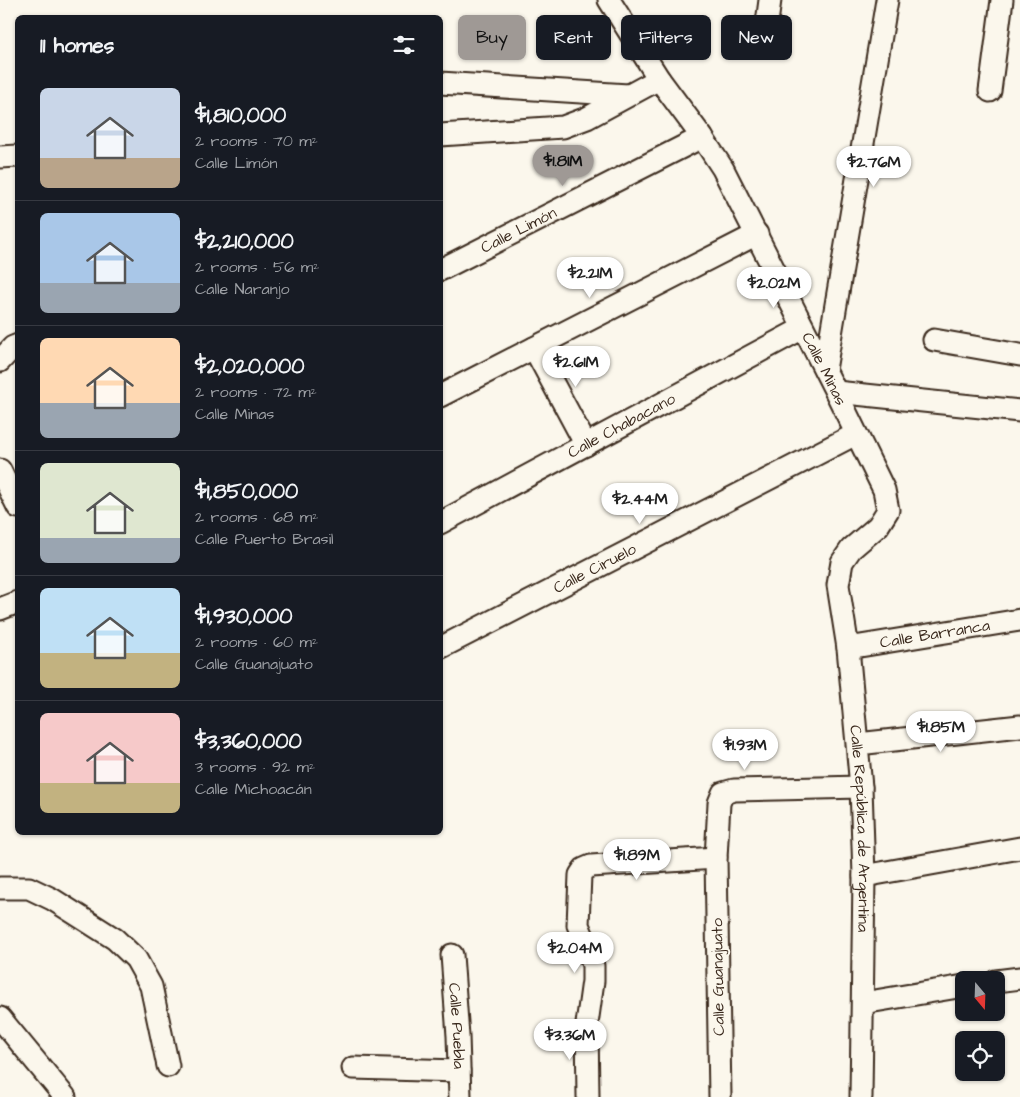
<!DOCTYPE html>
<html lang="en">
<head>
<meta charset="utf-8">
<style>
	:root { --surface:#171b24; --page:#20242c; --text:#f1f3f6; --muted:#9ea1a6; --line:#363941; --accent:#9f9995 }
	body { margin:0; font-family:"Architects Daughter",sans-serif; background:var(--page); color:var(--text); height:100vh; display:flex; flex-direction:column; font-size:19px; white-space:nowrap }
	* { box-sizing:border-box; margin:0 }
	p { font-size:16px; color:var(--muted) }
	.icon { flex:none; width:28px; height:28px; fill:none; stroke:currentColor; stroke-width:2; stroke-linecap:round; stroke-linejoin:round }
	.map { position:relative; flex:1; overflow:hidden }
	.drawer { position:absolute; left:15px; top:15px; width:428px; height:820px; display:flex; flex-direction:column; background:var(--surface); border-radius:8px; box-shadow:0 1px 4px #0004 }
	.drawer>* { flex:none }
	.hud { position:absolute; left:458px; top:15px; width:475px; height:45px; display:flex; gap:10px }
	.needle { width:32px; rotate:161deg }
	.buttons { position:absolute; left:955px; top:971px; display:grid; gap:10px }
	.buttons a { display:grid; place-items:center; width:50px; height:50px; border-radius:8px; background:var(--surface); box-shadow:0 1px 4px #0004; font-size:25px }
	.price { position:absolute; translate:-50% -42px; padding:0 11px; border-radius:18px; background:#fff; color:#222; font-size:16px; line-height:32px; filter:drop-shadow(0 1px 2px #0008) }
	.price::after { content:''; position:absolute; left:50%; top:30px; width:15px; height:11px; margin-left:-8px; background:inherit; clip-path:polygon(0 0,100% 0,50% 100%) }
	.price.current { background:var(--accent); color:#111 }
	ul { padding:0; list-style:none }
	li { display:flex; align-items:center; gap:15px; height:125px; padding:0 25px }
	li+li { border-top:1px solid var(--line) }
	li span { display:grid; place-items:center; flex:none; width:140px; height:100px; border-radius:8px; color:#555 }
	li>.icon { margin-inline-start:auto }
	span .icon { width:60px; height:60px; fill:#fffc; stroke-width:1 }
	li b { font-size:21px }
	h2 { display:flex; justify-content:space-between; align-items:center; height:60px; padding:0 25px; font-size:21px }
	.chip { padding:0 18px; border-radius:8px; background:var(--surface); box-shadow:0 1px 4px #0004; font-size:18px; line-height:45px }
	.chip.current { background:var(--accent); color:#111 }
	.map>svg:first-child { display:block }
</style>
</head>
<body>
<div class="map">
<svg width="1020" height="1097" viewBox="0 0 1020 1097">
	<rect width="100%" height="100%" fill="#fbf7ec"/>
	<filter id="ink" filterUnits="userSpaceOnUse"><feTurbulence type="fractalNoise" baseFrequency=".02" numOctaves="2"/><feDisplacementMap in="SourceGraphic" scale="10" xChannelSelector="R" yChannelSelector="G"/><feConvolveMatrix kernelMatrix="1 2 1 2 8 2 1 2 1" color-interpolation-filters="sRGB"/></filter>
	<g filter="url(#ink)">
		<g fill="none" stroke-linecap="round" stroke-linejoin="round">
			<defs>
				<g id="minor">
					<path id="s1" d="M609,0L659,79L702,137L723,169L836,392L884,490L888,510L878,526L851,549L842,562L838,585L848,648L861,787L864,876L861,1097"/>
					<path d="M767,23L770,0"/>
					<path d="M440,83L628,95"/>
					<path d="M990,91L1002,0"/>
					<path d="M440,135L563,127L587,118L659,79"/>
					<path d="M0,157L18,156"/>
					<path id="s2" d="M440,270L702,137"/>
					<path d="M934,340L1020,355"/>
					<path d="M534,348L586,445"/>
					<path d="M0,361L13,347L18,345"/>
					<path d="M825,370L887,0"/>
					<path d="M836,392L1020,411"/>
					<path d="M440,396L757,234"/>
					<path d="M0,470L18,507"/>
					<path id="s3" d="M440,523L803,328"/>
					<path d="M0,609L18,602"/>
					<path id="s4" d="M440,648L856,434"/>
					<path id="s5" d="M848,648L1020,620"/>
					<path d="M858,744L1020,726"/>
					<path d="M864,876L1020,848"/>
					<path d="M0,888H29L52,899L115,939L136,959L151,986L168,1066"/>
					<path id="s6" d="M452,955L458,1036L460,1097"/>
					<path d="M996,981L1020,978"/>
					<path d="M863,1003L964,986"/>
					<path d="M0,1018L65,1097"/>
					<path d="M353,1068L459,1071"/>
					<path d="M588,1097L587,1024L593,981V966L589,950L578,925L580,875L584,869L591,866L716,858"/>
					<path d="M720,1097L716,858L719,803L723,793L734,790L861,787"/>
				</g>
			</defs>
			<use href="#minor" stroke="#3b2a1e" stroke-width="25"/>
			<use href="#minor" stroke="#fbf7ec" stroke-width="21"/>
		</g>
	</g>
	<g text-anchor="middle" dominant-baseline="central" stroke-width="4" stroke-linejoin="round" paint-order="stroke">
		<g font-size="16" fill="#3b2a1e" stroke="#fbf7ec">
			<text stroke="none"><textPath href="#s2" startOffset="88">Calle Limón</textPath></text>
			<text stroke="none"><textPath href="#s1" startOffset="428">Calle Minas</textPath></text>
			<text stroke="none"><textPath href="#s3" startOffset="206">Calle Chabacano</textPath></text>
			<text stroke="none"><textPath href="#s4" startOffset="174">Calle Ciruelo</textPath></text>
			<text stroke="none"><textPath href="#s5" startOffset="88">Calle Barranca</textPath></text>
			<text stroke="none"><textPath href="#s1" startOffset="922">Calle República de Argentina</textPath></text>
			<text transform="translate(718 977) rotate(-91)">Calle Guanajuato</text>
			<text stroke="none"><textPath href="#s6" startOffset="71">Calle Puebla</textPath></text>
		</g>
	</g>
</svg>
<div class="buttons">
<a><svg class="needle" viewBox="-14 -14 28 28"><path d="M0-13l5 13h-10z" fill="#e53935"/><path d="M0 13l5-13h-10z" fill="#9ea1a6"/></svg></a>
<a><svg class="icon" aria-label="locate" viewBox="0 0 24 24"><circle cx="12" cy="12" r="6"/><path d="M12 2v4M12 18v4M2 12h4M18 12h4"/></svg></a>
</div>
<b class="price current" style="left:563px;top:187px">$1.81M</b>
<b class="price" style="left:874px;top:188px">$2.76M</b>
<b class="price" style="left:590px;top:299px">$2.21M</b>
<b class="price" style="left:774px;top:309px">$2.02M</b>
<b class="price" style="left:576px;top:388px">$2.61M</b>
<b class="price" style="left:640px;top:525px">$2.44M</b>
<b class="price" style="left:941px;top:753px">$1.85M</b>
<b class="price" style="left:745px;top:771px">$1.93M</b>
<b class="price" style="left:637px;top:881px">$1.89M</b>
<b class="price" style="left:575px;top:974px">$2.04M</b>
<b class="price" style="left:570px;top:1061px">$3.36M</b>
<div class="hud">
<a class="chip current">Buy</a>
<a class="chip">Rent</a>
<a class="chip">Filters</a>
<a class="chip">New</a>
</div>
<section class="drawer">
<h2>11 homes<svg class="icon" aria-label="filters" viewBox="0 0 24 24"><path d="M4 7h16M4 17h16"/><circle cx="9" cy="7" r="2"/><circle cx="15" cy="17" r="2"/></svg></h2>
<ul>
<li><span style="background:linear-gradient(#c9d6e8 70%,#b9a48a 0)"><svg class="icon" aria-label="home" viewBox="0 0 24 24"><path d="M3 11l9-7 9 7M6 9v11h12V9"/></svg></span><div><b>$1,810,000</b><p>2 rooms · 70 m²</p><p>Calle Limón</p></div></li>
<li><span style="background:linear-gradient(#a9c7e8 70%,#9aa5b1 0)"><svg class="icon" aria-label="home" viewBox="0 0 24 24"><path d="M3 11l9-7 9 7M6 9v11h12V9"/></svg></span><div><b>$2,210,000</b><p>2 rooms · 56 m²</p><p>Calle Naranjo</p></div></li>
<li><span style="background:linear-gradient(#ffd9b3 65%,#9aa5b1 0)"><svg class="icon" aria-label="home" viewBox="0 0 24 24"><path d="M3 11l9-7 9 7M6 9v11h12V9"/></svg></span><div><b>$2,020,000</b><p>2 rooms · 72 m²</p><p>Calle Minas</p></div></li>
<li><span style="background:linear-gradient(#dfe7d0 75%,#9aa5b1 0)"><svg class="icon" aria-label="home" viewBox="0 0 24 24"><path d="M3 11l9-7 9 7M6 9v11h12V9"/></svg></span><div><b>$1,850,000</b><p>2 rooms · 68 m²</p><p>Calle Puerto Brasil</p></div></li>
<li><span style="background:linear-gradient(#bfe0f5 65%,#c2b280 0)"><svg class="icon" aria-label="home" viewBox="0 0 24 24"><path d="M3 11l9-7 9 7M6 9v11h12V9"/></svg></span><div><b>$1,930,000</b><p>2 rooms · 60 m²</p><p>Calle Guanajuato</p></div></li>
<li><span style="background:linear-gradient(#f6c9c9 70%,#c2b280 0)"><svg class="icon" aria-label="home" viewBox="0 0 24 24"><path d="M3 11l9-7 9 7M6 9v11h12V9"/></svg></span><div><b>$3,360,000</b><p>3 rooms · 92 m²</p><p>Calle Michoacán</p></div></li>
</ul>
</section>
</div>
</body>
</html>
